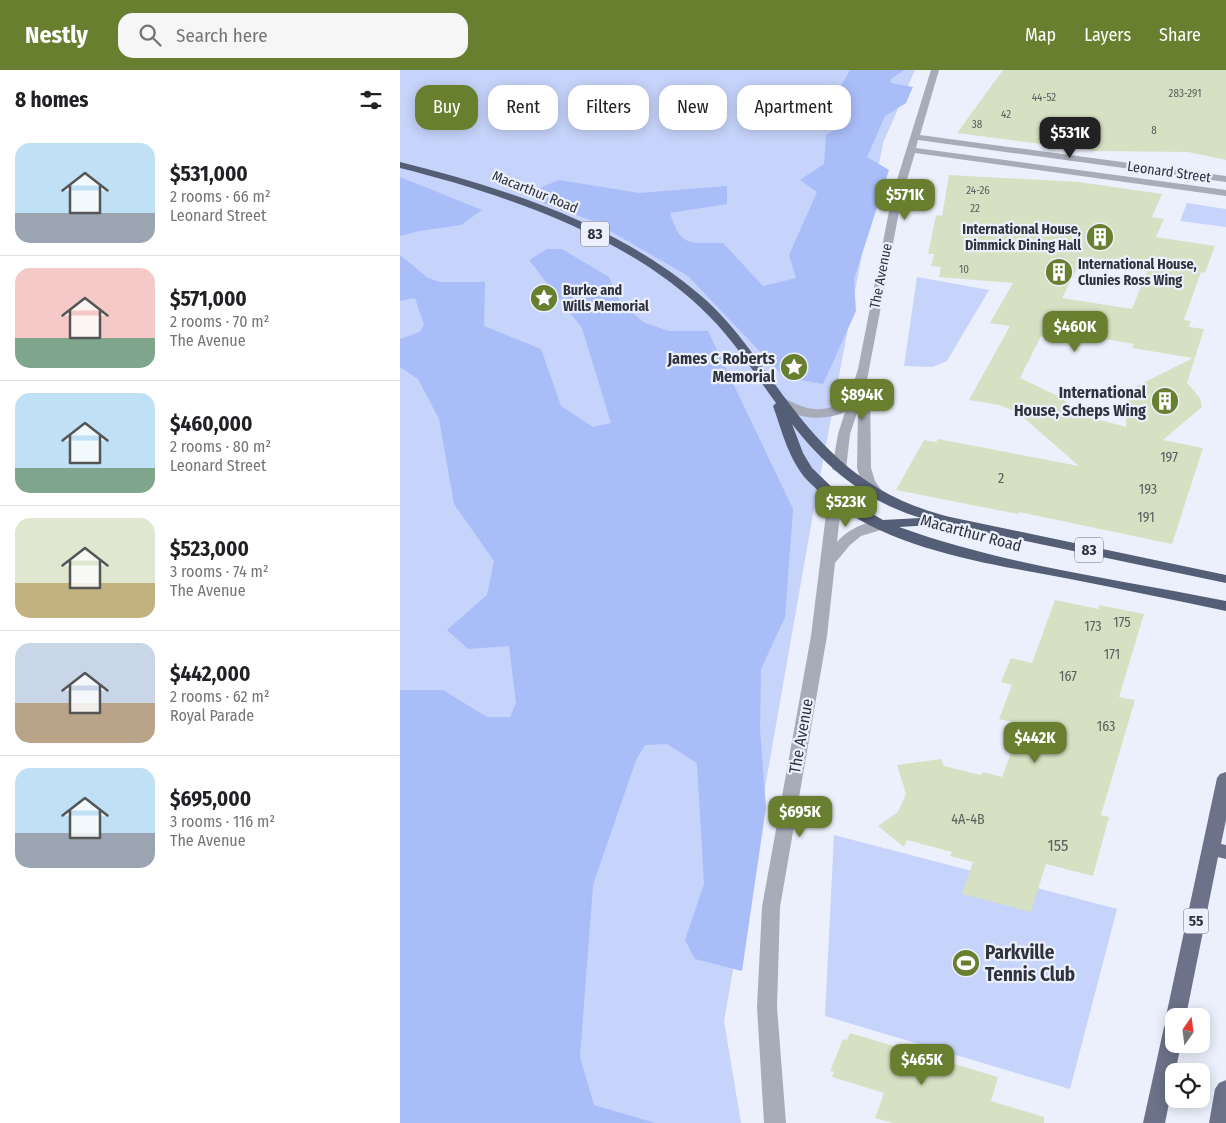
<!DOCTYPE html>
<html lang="en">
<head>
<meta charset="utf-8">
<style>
	:root { --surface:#fff; --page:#f6f6f6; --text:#202124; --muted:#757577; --line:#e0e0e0; --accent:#687f30 }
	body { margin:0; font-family:"Fira Sans Condensed",sans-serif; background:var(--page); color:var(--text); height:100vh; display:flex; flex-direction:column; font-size:19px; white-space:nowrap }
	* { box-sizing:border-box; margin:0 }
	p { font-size:16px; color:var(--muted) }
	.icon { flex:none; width:28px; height:28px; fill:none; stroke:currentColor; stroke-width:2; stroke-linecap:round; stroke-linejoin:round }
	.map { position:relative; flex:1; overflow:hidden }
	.panel { display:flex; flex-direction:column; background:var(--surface); width:400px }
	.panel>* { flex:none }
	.banner { position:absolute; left:15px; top:15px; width:475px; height:45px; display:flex; gap:10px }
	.needle { width:32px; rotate:14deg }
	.tools { position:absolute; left:765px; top:938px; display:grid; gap:10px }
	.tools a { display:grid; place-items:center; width:45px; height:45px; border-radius:10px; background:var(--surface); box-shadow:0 2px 12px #0003; font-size:25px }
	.price { position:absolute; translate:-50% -42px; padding:0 11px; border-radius:10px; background:var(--accent); color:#fff; font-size:16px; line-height:32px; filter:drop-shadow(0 1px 2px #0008) }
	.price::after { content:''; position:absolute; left:50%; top:30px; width:15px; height:11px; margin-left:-8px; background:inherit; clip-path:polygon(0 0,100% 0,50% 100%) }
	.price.on { background:#222; color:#fff }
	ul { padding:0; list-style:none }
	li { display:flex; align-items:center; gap:15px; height:125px; padding:0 15px }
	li+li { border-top:1px solid var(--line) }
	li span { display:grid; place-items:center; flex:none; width:140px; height:100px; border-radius:15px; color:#555 }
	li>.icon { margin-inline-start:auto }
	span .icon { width:60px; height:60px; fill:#fffc; stroke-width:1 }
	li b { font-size:21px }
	h2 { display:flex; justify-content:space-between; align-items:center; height:60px; padding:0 15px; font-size:21px }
	.pill { padding:0 18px; border-radius:15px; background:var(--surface); box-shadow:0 2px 12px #0003; font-size:18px; line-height:45px }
	.pill.on { background:var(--accent); color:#fff }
	header { display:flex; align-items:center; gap:30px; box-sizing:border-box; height:70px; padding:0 25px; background:var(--accent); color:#fff }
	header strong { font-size:24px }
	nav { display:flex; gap:28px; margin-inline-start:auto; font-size:18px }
	.search { width:350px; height:45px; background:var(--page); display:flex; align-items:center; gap:12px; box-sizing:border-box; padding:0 18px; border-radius:15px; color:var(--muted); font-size:19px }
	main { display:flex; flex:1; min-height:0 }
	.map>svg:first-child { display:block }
</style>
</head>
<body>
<header>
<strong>Nestly</strong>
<div class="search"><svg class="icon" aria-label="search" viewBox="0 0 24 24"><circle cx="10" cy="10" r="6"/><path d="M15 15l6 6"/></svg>Search here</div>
<nav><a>Map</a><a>Layers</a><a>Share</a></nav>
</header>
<main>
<section class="panel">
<h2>8 homes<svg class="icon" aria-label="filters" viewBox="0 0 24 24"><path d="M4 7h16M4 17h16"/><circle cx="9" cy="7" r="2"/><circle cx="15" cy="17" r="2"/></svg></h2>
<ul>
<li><span style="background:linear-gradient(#bfe0f5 70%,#9aa5b1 0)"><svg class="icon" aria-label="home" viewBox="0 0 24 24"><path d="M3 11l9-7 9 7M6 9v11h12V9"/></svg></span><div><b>$531,000</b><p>2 rooms · 66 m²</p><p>Leonard Street</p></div></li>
<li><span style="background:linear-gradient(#f6c9c9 70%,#7fa58c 0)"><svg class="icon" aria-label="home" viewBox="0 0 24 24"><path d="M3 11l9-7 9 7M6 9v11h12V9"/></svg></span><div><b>$571,000</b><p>2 rooms · 70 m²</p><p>The Avenue</p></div></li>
<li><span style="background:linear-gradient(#bfe0f5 75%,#7fa58c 0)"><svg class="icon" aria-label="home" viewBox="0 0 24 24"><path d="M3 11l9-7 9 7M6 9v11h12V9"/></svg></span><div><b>$460,000</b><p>2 rooms · 80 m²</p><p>Leonard Street</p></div></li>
<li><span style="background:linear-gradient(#dfe7d0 65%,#c2b280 0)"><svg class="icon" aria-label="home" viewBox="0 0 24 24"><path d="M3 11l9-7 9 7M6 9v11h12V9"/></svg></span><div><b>$523,000</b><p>3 rooms · 74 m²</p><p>The Avenue</p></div></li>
<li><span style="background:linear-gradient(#c9d6e8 60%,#b9a48a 0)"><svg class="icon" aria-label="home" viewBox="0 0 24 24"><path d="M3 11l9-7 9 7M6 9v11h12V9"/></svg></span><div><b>$442,000</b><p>2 rooms · 62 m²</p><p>Royal Parade</p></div></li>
<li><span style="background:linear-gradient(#bfe0f5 65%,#9aa5b1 0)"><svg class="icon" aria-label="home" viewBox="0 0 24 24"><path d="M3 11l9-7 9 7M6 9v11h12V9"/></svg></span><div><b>$695,000</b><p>3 rooms · 116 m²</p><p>The Avenue</p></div></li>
</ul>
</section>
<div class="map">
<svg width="826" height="1053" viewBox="0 0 826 1053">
	<rect width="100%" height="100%" fill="#ecf0fc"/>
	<g fill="#c6d3fa">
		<path d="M0,0H515L483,73L413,444L324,951L341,1053H0Z"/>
		<path d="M787,133L826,139V157L780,151Z"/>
		<path d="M517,207L589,220L547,291L532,297L504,296Z"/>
		<path d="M434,765L717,839L670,1019L425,946Z"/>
	</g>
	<g fill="#a9bdf9">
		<path d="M450,0H504L491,9V13L513,17L506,33L485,46L467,87L489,100L454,209L456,241L423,314L384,307L288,206L193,151L138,131L135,120L159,110L239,123L327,116V134L270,143C281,179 290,172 323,173L363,216L396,208L389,185L417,122L400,110L424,94L426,65L441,56L427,39Z"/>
		<path d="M0,107L82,140L61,155L19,161L0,166Z"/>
		<path d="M147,179H162L209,207L221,234L245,253L269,261H308L393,439L385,547L361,599L360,660L366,737L342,901L295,889L285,870L304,814L297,693L267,674L245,675L236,690L193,815L180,987L194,1035L255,1053H0V620H43L87,647H110L116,633L109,576L68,579L47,560L87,525L94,491L54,434L39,349L18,309L0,297V269L20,262L24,255L15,228L0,231V185L28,208L40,212H85L84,256L141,279L161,336L193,357L211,353L182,258L129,190Z"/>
	</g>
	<g fill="#d6e1c3" fill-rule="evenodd">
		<path d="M603,0H826V90L788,82L696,81L557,63Z"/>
		<path d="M549,105L679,112L762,124L752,147L764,149L756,167L815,176L805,203L801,202L784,250L791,251L789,257L804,259L787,313L800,328L802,337L763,370L803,378L772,474L619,442L618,444L496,420L524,370L536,372L538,369L679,396L617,342L599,335L569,330L610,256L590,253L613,213L539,207L541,197L531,196L534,184H528L535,150L537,145L542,146ZM683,187L749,197L732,239L662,228ZM660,240L683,265L734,274L732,278L793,288L733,318L728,323L726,357L697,349L676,340L660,327L620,308L641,266L648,267Z"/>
		<path d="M655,530L698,539L699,535L744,544L719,627L735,630L701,745L709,747L693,806L646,794L631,842L562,824L573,792L550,786L552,782L507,770L504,777L478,756L498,742L506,724L497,695L541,689L544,696L581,705L583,702L602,707L622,654L599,649L612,615L601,612L611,588L632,593Z"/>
		<path d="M450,963L598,1007L591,1031L644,1047V1053H493L475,1048L484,1023L432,1007L434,1002L430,1001L443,969L447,970Z"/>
	</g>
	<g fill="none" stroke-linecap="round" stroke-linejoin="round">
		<g fill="#a7acb8" fill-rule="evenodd">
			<path d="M531,0H539L520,65L826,106V112L518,70L516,78L826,120V126L515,83L502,126L467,310L470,313L471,398L475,411L484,424L477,428L472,427L461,411L457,398L458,340L450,364L446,399L439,403L432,399L438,364L445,342C424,352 390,349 375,331L381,327C387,329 391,332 396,334C416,343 432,340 449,328L458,299L492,126Z"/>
			<path d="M435,424L442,428L437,472C448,459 470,448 487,452L489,455L487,458L461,466L450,475L435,493L427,566L380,837L377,937L386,1053H364L357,937L362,837L411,566L428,428Z"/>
		</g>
		<g fill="#6b7289" fill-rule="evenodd">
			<path d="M826,702V750L821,774L826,775V789L818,787L786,946H774V974H781L765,1053H743L764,957L768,951L766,946L817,708L820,704Z"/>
			<path d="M826,1010V1053H809L815,1019L819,1013Z"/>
		</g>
		<path fill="#555e77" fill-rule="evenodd" d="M0,92C108,119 223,156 307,231C333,255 353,284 374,313C423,381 466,426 550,447L826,505V513L539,453L533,455L499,457C604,495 717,509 826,531V541C774,530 722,519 670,509C581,492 475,479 408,411C389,391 382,361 373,336L376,333C354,303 335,272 309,246C232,167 104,124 0,98ZM392,354C426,398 467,432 521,448L483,450L440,425L412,398L403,383Z"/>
	</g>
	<defs>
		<symbol id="building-disc" viewBox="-11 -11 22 22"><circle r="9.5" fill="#687f30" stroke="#ecf0fc"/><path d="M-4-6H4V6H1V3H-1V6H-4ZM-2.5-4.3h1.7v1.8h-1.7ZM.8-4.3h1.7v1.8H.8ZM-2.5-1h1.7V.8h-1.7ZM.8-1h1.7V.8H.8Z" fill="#fff"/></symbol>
		<symbol id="sight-disc" viewBox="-11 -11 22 22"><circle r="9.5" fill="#687f30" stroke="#ecf0fc"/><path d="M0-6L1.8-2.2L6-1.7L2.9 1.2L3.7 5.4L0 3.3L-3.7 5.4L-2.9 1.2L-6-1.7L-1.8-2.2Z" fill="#fff"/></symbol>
		<symbol id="stadium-disc" viewBox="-11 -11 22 22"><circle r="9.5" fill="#687f30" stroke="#ecf0fc"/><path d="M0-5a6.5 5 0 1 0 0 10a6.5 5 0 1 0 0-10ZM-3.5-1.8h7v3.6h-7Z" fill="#fff"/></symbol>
	</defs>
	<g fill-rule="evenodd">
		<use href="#building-disc" x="684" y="151" width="32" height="32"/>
		<use href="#building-disc" x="643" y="186" width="32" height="32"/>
		<use href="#sight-disc" x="128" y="212" width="32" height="32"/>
		<use href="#sight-disc" x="378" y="281" width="32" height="32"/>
		<use href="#building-disc" x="749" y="315" width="32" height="32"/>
		<use href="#stadium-disc" x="550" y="877" width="32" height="32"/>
	</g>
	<g text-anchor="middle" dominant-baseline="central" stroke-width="4.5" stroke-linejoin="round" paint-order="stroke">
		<g font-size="11" fill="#595e5f">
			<text x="785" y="23">283-291</text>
			<text x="644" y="27">44-52</text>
			<text x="606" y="44">42</text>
			<text x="577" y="54">38</text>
			<text x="754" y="60">8</text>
			<text x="578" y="120">24-26</text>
			<text x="575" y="138">22</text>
			<text x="564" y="199">10</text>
		</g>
		<g font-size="14" fill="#2f333e" stroke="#ecf0fc">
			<text transform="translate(769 102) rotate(8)">Leonard Street</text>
			<text transform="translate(135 122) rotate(22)">Macarthur Road</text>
			<text transform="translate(481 206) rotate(-79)">The Avenue</text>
		</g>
		<g font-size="14" font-weight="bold" fill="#2f333e" stroke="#ecf0fc" text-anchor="start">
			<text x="681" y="159" text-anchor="end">International House,<tspan x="681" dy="16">Dimmick Dining Hall</tspan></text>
			<text x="678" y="194">International House,<tspan x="678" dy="16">Clunies Ross Wing</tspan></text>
			<text x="163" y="220">Burke and<tspan x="163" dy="16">Wills Memorial</tspan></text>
		</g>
		<g font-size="14" fill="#595e5f">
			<text x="769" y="387">197</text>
			<text x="601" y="408">2</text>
			<text x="748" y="419">193</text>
			<text x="746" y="447">191</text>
			<text x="722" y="552">175</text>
			<text x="693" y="556">173</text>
			<text x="712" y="584">171</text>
			<text x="668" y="606">167</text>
			<text x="706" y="656">163</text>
			<text x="568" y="749">4A-4B</text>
		</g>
		<g fill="#ecf0fc" stroke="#686c77" stroke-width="1">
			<rect x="181" y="151.5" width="28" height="25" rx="4"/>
			<rect x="675" y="467.5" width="28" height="25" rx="4"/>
			<rect x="783.5" y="838.5" width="25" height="25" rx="4"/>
		</g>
		<g font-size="15" font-weight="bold" fill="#2f333e">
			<text x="195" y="164">83</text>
			<text x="689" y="480">83</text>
			<text x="796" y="851">55</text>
		</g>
		<g font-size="16" font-weight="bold" fill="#2f333e" stroke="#ecf0fc" text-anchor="end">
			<text x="375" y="288">James C Roberts<tspan x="375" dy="18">Memorial</tspan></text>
			<text x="746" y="322">International<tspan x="746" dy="18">House, Scheps Wing</tspan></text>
		</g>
		<g font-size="16" fill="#2f333e" stroke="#ecf0fc">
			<text transform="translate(571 463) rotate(15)">Macarthur Road</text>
			<text transform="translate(401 666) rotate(-80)">The Avenue</text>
		</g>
		<g font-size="16" fill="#595e5f">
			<text x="658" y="775">155</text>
		</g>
		<g font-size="19" font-weight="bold" fill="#2f333e" stroke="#ecf0fc" text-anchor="start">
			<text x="585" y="882">Parkville<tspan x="585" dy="22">Tennis Club</tspan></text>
		</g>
	</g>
</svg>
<div class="tools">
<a><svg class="needle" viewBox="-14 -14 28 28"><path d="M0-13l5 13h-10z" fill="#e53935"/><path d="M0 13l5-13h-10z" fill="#757577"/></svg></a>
<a><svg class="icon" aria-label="locate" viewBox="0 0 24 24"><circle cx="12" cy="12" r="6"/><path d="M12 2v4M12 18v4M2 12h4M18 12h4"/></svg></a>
</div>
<b class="price on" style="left:670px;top:89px">$531K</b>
<b class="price" style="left:505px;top:151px">$571K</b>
<b class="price" style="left:675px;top:283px">$460K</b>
<b class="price" style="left:462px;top:351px">$894K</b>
<b class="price" style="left:446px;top:458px">$523K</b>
<b class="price" style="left:635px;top:694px">$442K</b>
<b class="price" style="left:400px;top:768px">$695K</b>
<b class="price" style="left:522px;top:1016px">$465K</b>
<div class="banner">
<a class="pill on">Buy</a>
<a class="pill">Rent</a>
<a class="pill">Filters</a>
<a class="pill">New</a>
<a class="pill">Apartment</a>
</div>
</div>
</main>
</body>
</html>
